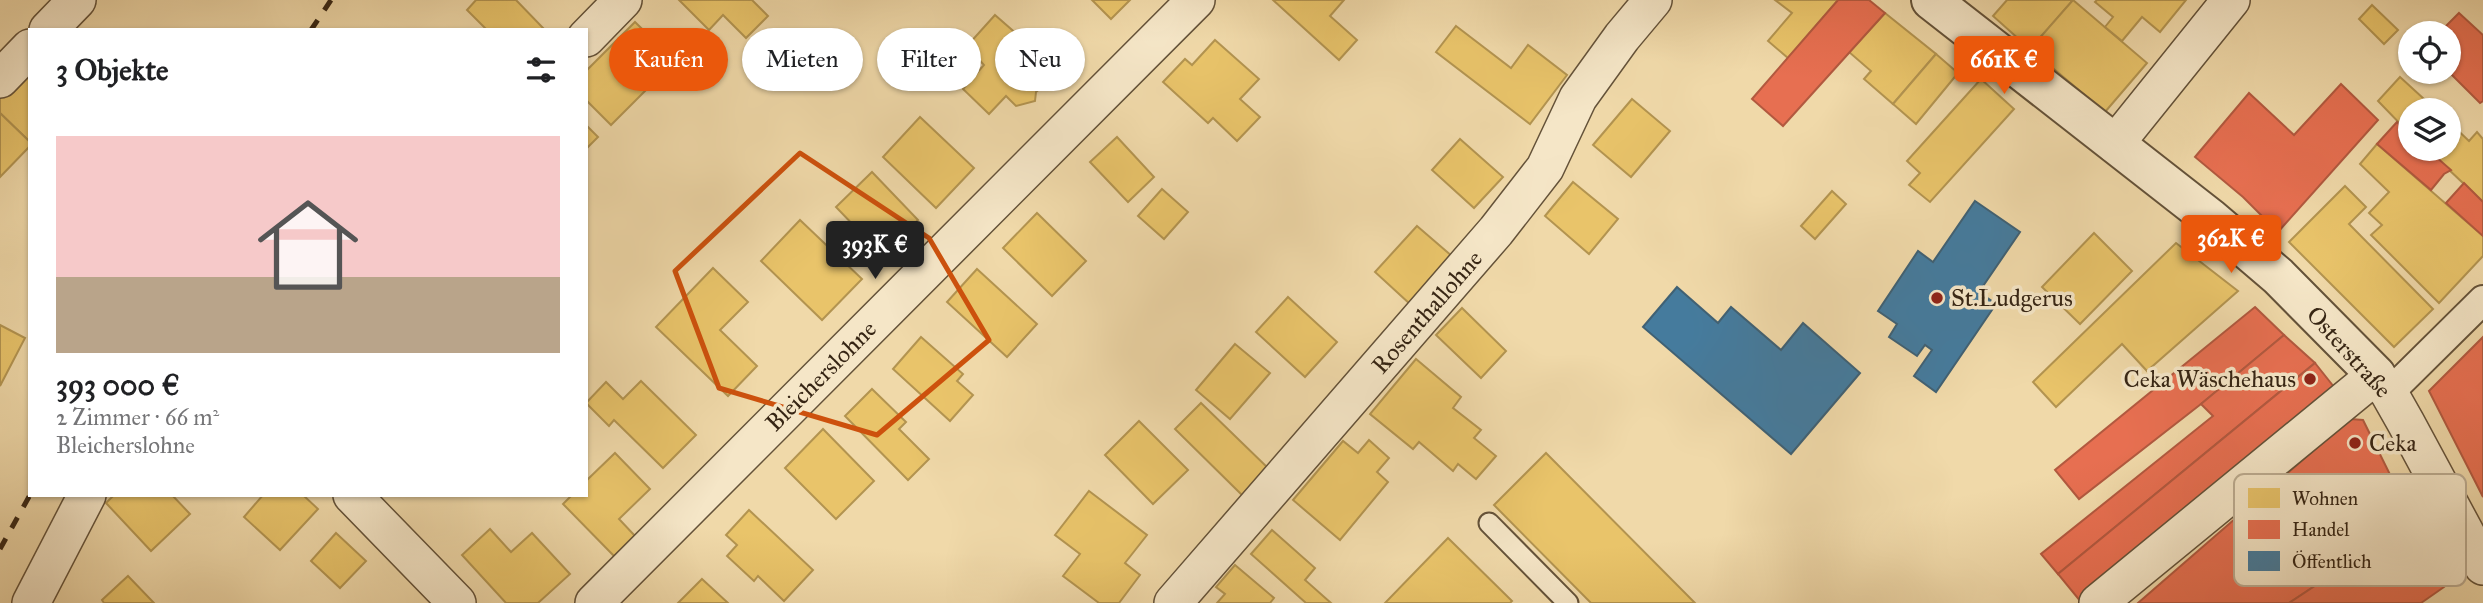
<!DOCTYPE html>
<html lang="de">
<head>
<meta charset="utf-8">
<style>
	:root { --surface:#fff; --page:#f6f6f6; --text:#202124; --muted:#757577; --line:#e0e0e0; --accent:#ea580c }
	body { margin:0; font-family:"IM FELL Great Primer",serif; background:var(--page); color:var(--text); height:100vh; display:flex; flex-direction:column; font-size:26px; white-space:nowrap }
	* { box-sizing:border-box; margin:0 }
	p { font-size:23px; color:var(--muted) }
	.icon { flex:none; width:38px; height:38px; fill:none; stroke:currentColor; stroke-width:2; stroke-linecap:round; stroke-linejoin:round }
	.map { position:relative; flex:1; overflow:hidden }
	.sheet { position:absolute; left:28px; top:28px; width:560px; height:469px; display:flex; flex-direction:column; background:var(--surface); border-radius:0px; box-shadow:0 2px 5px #0004 }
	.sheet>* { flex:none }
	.banner { position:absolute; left:609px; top:28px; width:665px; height:63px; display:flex; gap:14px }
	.tools { position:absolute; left:2398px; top:21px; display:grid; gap:14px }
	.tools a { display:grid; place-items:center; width:63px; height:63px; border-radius:50%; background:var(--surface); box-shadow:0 2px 5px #0004; font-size:35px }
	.price { position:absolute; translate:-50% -60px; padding:0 16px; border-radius:7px; background:var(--accent); color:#fff; font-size:23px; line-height:46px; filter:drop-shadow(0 2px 4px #0008) }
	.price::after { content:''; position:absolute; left:50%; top:42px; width:21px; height:16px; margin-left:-10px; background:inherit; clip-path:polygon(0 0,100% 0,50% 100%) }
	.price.current { background:#222; color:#fff }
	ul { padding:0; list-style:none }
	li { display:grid; align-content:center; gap:14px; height:371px; padding:0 28px }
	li+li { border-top:2px solid var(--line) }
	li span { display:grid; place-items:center; height:217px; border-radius:0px; color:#555 }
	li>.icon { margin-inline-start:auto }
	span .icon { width:126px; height:126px; fill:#fffc; stroke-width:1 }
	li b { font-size:30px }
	h2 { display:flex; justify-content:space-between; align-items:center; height:84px; padding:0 28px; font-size:30px }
	.tag { padding:0 24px; border-radius:32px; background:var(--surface); box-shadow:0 2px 5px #0004; font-size:24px; line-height:63px }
	.tag.current { background:var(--accent); color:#fff }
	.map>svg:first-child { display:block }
</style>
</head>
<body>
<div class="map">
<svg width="2483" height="603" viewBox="0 0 2483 603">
	<rect width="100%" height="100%" fill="#f0d9a9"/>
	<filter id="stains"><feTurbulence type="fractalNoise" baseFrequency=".00286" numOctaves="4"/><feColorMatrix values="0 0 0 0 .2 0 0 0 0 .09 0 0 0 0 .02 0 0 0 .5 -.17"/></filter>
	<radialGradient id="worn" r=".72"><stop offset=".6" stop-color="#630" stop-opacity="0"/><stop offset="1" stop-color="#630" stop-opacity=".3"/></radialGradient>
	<g fill="#e9c46a" stroke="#b39450" stroke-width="2">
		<path d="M476,0H516L545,30H487L467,10Z"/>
		<path d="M679,0H752L768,16L746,38L723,15L709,30Z"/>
		<path d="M1092,0H1130L1111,19Z"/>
		<path d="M1273,0H1344L1330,16L1357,40L1339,60Z"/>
		<path d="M1775,0H1838L1788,58L1768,41L1792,13Z"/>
		<path d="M2007,0H2073L2030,49L1993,16Z"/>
		<path d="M2073,0L2147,63L2105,112L2030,49Z"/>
		<path d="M2097,0H2186L2160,32L2142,17L2122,41L2105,27L2113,17L2095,2Z"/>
		<path d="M2372,5L2398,30L2384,44L2359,19Z"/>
		<path d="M1885,13L1936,54L1893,104L1864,79L1871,71L1849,52Z"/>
		<path d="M995,15L1019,36L1029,32L1039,41L1040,53L1056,74L1036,92L1035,101L1016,106L1006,96L989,114L963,89L984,65L967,46Z"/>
		<path d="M635,22L675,61L611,125L586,100V71Z"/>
		<path d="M1456,26L1511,68L1528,45L1567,75L1530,124L1436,52Z"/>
		<path d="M1215,40L1259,79L1240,99L1260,117L1237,141L1213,118L1208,123L1163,82L1185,59L1192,65Z"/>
		<path d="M1936,54L1958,73L1916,124L1893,104Z"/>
		<path d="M30,62V142L0,113V87Z"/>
		<path d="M2400,77L2436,110H2410V134L2378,101Z"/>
		<path d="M1981,79L2014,109L1930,202L1909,185L1920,173L1907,161Z"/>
		<path d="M1632,99L1670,131L1631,177L1593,145Z"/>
		<path d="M0,113L30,142V146L0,177Z"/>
		<path d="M920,117L974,168L936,208L883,157Z"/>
		<path d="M2448,121L2469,141L2477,132L2483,139V202L2427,149H2448Z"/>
		<path d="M586,125L598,137L586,149Z"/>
		<path d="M1117,137L1154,177L1128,202L1090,162Z"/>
		<path d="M1460,139L1503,177L1474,208L1432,170Z"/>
		<path d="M2377,144L2483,236V256L2439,303L2371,235L2382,225L2369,213L2389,192L2360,164Z"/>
		<path d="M872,172L918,220L882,255L836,207Z"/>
		<path d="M1573,182L1618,219L1589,254L1545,216Z"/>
		<path d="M2345,186L2366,207L2349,224L2433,309L2394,347L2289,242Z"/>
		<path d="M1162,189L1188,212L1164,239L1138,216Z"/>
		<path d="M1832,191L1846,204L1815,239L1801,226Z"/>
		<path d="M1037,213L1086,261L1052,296L1003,248Z"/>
		<path d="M800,220L862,279L822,320L761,261Z"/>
		<path d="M1417,226L1453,257L1410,304L1375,272Z"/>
		<path d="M2094,233L2132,271L2080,324L2042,287Z"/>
		<path d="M2176,243L2238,291L2147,371L2122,344L2056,407L2033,382Z"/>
		<path d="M713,268L748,302L720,330L757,366L728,396L656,327Z"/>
		<path d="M977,269L1037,324L1007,357L947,302Z"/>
		<path d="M1288,297L1337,342L1305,377L1256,332Z"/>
		<path d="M1462,308L1506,351L1481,378L1436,335Z"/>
		<path d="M0,325L25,338L0,386Z"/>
		<path d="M921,337L963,374L957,381L973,395L950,421L893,369Z"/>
		<path d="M1235,344L1270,373L1230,419L1196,390Z"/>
		<path d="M1416,359L1461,397L1453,408L1481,430L1474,438L1496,456L1476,479L1458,464L1453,471L1419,442L1413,449L1370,414Z"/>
		<path d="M641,381L696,435L663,468L614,420L609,426L586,403L606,382L623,399Z"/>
		<path d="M872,389L906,422L899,429L929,459L908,480L845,416Z"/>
		<path d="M1201,403L1269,469L1243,496L1175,429Z"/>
		<path d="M1139,421L1188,470L1153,504L1105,455Z"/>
		<path d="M823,429L874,481L836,519L785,468Z"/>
		<path d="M1369,440L1389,458L1377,472L1388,482L1340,540L1293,500L1343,441L1358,453Z"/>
		<path d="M615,453L650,489L619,519L636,537L615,557L563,504L572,495H586V481Z"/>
		<path d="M1546,453L1695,603H1591L1494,505Z"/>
		<path d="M1089,491L1147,535L1125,563L1140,575L1119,603H1099L1063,576L1080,554L1055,535Z"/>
		<path d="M114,495H172L190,514L151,551L106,503Z"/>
		<path d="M263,495H303L318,509L280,550L244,517Z"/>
		<path d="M749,510L813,570L784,601L758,576L754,581L727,556L737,545L726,535Z"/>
		<path d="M490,529L511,552L532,533L570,574L538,603H506L462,555Z"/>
		<path d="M1272,530L1315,568L1305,580L1331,603H1306L1251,554Z"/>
		<path d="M336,533L366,561L340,588L311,561Z"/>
		<path d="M1448,538L1512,601L1510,603H1385Z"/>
		<path d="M1235,565L1274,598L1270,603H1217L1225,594L1216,587Z"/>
		<path d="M128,576L154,603H104L102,600Z"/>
		<path d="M702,579L728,603H678Z"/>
	</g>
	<g fill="#e76f51" stroke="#b2593f" stroke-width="2">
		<path d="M1838,0H1869L1885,13L1783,126L1752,99Z"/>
		<path d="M2459,13L2483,35V101L2480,103L2448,71V33H2439Z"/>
		<path d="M2341,84L2378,120L2278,232L2243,197L2195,157L2249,93L2294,135Z"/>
		<path d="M2397,122L2410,134V149H2427L2451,170L2444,174L2431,190L2377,144Z"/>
		<path d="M2464,183L2483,202V236L2446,203Z"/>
		<path d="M2255,307L2284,335L2201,404L2079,499L2055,470Z"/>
		<path d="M2284,335L2315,363L2058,574L2041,554L2213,416L2201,404Z"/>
		<path d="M2483,337V497L2429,391Z"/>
		<path d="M2315,363L2338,392L2081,602L2058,574Z"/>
		<path d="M2350,419L2363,420L2413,521L2289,603H2138Z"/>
		<path d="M2413,521L2444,587L2421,603H2289Z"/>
	</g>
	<g fill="#457b9d" stroke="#406174" stroke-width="2">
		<path d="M1975,201L2020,232L1979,292L1996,304L1936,392L1914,376L1932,350L1925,345L1917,356L1889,337L1897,324L1878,311L1918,251L1933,262Z"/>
		<path d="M1677,287L1718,323L1731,307L1781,350L1803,323L1860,373L1791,454L1643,327Z"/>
	</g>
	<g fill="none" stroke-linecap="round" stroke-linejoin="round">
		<defs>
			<path id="service" d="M1489,523L1568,603"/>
			<path id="pedestrian" d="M2389,393L2483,300"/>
			<g id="minor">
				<path d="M48,30L77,0"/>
				<path d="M586,38L623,0"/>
				<path d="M0,79L30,48"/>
				<path d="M2115,144L2231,0"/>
				<path d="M352,495L457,603"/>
				<path d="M31,603L87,495"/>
				<path d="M594,603L1196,0"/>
				<path d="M1173,603L1496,231L1545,168L1578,98L1622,37L1653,0"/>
				<path d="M2098,603L2376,375L2389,393L2406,423L2483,566"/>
			</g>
			<path id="tertiary" d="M1931,0L2210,218L2278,276L2376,375"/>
		</defs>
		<use href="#service" stroke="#645239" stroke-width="23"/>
		<use href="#pedestrian" stroke="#645239" stroke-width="32"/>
		<use href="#minor" stroke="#645239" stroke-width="40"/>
		<use href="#tertiary" stroke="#645239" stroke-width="42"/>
		<use href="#service" stroke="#f5e6c7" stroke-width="19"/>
		<use href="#pedestrian" stroke="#f5e6c7" stroke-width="28"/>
		<use href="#minor" stroke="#f5e6c7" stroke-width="37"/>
		<use href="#tertiary" stroke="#f5e6c7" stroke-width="38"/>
		<g stroke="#362514" stroke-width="5" stroke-dasharray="12 12" stroke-linecap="butt">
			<path d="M311,30L331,0"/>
			<path d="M0,549L30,495"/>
		</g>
	</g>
	<path fill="none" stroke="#cd510d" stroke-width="5" stroke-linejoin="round" d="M800,153L929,238L989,340L877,435L719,388L675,271Z"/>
	<g fill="#8f2418" stroke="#f5e6c7" stroke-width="2.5">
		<circle cx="1937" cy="298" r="7"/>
		<circle cx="2310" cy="379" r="7"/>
		<circle cx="2355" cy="443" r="7"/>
	</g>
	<g text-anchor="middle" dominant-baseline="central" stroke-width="7" stroke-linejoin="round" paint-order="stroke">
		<g font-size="24" fill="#362514" stroke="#f5e6c7" text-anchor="start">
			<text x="1951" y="298">St.Ludgerus</text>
			<text x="2296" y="379" text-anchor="end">Ceka Wäschehaus</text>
			<text x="2369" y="443">Ceka</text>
		</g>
		<g font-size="24" fill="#362514" stroke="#f5e6c7">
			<text transform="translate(1427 312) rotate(-49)">Rosenthallohne</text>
			<text transform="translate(2349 352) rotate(48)">Osterstraße</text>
			<text transform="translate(821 376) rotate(-45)">Bleicherslohne</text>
		</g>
	</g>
	<rect x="2234" y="474" width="232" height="112" rx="10" fill="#f5e6c7" stroke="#bcac91" stroke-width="2"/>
	<rect x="2248" y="488" width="32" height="20" fill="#e9c46a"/>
	<rect x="2248" y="520" width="32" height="19" fill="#e76f51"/>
	<rect x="2248" y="551" width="32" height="20" fill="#457b9d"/>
	<g font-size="19" fill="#362514">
		<text x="2292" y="505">Wohnen</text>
		<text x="2292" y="536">Handel</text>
		<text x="2292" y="568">Öffentlich</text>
	</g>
	<rect width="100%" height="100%" filter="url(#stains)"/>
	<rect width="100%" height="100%" fill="url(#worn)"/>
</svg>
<div class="tools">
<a><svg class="icon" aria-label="locate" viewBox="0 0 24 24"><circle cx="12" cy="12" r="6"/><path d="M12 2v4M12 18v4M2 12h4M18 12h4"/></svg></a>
<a><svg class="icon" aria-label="layers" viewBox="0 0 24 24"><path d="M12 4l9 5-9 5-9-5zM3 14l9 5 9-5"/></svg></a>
</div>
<b class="price" style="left:2004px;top:96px">661K €</b>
<b class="price" style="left:2231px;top:275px">362K €</b>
<b class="price current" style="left:875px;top:281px">393K €</b>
<div class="banner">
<a class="tag current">Kaufen</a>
<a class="tag">Mieten</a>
<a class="tag">Filter</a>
<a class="tag">Neu</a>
</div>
<section class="sheet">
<h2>3 Objekte<svg class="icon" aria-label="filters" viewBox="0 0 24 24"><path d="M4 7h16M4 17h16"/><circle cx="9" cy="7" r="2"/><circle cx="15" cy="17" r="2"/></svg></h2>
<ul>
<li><span style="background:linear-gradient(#f6c9c9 65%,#b9a48a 0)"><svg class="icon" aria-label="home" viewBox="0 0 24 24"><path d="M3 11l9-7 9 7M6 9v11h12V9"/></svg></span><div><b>393 000 €</b><p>2 Zimmer · 66 m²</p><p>Bleicherslohne</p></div></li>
</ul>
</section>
</div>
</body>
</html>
